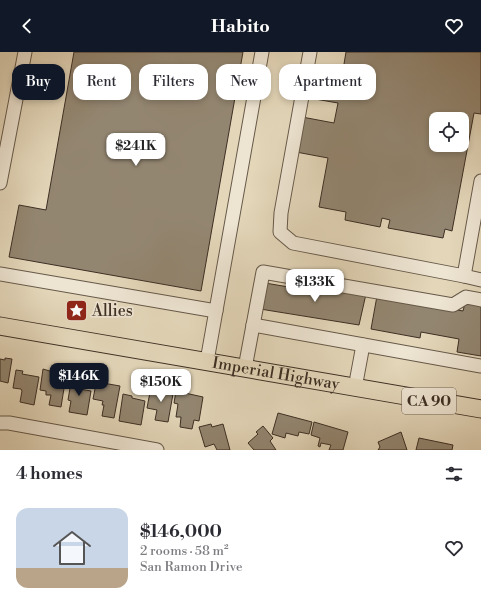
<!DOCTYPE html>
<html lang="en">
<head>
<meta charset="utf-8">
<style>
	:root { --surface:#fff; --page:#f2f2f3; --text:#2b2b33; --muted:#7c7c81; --line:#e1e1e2; --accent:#111827 }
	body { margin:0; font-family:"Libre Bodoni",serif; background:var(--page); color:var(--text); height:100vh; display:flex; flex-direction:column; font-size:15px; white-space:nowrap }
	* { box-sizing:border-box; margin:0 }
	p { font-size:13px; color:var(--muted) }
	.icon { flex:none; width:22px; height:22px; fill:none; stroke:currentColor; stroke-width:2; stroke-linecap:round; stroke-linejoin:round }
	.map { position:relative; height:398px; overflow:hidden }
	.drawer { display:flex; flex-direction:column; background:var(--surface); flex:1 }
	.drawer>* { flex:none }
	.top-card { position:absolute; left:12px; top:12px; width:457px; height:36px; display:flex; gap:8px }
	.controls { position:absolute; left:429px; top:60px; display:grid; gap:8px }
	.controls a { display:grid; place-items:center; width:40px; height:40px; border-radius:8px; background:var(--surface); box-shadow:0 2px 6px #0003; font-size:20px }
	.price { position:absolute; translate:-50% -34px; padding:0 9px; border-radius:8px; background:#fff; color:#222; font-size:13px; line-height:26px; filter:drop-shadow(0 1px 2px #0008) }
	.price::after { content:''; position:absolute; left:50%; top:24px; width:12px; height:9px; margin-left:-6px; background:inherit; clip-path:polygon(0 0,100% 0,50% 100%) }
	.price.active { background:var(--accent); color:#fff }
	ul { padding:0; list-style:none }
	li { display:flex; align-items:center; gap:12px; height:100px; padding:0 16px }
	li+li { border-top:1px solid var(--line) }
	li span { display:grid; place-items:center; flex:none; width:112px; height:80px; border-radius:12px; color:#555 }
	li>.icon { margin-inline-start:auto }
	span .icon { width:48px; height:48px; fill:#fffc; stroke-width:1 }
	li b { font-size:17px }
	h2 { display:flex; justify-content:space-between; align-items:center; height:48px; padding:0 16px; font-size:17px }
	.pill { padding:0 14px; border-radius:12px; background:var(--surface); box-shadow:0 2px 6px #0003; font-size:14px; line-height:36px }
	.pill.active { background:var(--accent); color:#fff }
	header { display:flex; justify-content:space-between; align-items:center; height:52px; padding:0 16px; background:var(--accent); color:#fff; font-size:18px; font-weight:800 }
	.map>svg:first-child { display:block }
</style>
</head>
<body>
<header><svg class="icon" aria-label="back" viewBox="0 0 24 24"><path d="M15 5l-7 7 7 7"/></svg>Habito<svg class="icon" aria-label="heart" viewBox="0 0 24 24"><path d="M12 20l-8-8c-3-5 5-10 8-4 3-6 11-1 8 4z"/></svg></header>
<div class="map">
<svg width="481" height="398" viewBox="0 0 481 398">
	<rect width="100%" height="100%" fill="#e3d6b9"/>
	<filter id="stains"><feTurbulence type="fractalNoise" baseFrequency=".005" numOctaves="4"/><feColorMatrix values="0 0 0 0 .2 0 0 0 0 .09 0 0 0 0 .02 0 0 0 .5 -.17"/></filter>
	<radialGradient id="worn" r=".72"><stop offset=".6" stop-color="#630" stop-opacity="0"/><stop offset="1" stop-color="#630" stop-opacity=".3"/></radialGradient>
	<g fill="#938671" stroke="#3d2f24" fill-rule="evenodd">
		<path d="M74,0H243L201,239L9,205L19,153L46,158Z"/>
		<path d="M346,0H481V62L474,61L452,179L445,177L443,186L388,176L390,168L382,166L380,175L345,168L346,160L319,155L328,106L296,100L302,65L334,71L338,51L315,47L321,20L342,24ZM436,67H462V93H436Z"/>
		<path d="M265,231L318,240L319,234L366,242L359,273L260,257Z"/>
		<path d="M377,244L463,259L465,251L481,254V304L457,300L459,287L421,280L420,286L371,277Z"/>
		<path d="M5,306L12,307L8,331L0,329V307L5,308Z"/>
		<path d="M43,317L66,324L61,355L49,353L51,343H46V339L40,338Z"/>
		<path d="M16,318L23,319L22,322L39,325L34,353L20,350L22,339L21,337L13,336Z"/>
		<path d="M72,324L82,326L80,337L91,339L87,363L69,360L71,349L68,348Z"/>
		<path d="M97,327L104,328L103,331L120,334L114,366L102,364L104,353H102L103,349L93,347Z"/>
		<path d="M163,334L172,336L170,342H173L168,370L155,368L157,358L147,356L151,335L157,336V339L162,340Z"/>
		<path d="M176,339L203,345L199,369L194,368L192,377L180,375L181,365H176L178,352L174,351Z"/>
		<path d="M123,342L132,344V346L145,349L141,373L119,369Z"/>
		<path d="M278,361L312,370L309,382L299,380L298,384L286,381L285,386L272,382Z"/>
		<path d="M314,370L348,380L343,398H329L331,393L321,391L320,395L318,394L320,386L311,383Z"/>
		<path d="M211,372L212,375L223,372L230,398H217L214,392L205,395L199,375Z"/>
		<path d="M263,374L273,386L270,389L276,398H254L248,391L258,382L256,380Z"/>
		<path d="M401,380L407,398H378L380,395L378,390Z"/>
		<path d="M419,386L453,393L452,398H416Z"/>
	</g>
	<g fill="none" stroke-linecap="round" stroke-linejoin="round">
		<defs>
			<g id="minor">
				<path d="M310,0L281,161L280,180L293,191L464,224L481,129"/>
				<path d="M0,131L25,0"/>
				<path d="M0,222L216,259"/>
				<path d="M464,224L481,228"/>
				<path d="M253,273L481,314"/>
				<path d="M207,309L262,0"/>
				<path d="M245,316L263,220L453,253L466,245L481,248"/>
				<path d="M355,336L363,293"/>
				<path d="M0,371H9L157,398"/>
			</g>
			<g id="major">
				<path id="s1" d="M0,274L481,357"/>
			</g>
		</defs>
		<use href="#minor" stroke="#665949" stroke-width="15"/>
		<use href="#major" stroke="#3d2f24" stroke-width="19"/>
		<use href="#minor" stroke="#ede4d2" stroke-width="13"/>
		<use href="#major" stroke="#e3d6b9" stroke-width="17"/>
	</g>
	<defs>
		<symbol id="sight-square" viewBox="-11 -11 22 22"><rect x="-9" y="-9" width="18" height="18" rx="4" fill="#8f2418" stroke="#ede4d2"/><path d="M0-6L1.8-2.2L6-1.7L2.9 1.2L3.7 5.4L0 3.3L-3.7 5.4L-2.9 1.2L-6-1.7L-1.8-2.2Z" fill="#fff"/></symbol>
	</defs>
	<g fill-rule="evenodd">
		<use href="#sight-square" x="64" y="246" width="25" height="25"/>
	</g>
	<g text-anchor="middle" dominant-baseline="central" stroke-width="3.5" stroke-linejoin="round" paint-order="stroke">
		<rect fill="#ede4d2" stroke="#726558" stroke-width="1" x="402" y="336" width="54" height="26" rx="3"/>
		<g font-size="15" font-weight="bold" fill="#3d2f24">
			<text x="429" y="349">CA 90</text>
		</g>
		<g font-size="16" fill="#3d2f24" stroke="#ede4d2" text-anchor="start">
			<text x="92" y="259">Allies</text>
		</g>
		<g font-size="16" fill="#3d2f24" stroke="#ede4d2">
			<text stroke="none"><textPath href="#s1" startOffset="280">Imperial Highway</textPath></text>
		</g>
	</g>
	<rect width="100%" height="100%" filter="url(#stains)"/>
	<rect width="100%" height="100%" fill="url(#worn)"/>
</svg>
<div class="controls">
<a><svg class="icon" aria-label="locate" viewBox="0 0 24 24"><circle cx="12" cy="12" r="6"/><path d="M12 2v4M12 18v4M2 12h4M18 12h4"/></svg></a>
</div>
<b class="price" style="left:136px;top:115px">$241K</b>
<b class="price" style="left:315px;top:251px">$133K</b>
<b class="price active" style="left:79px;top:345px">$146K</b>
<b class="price" style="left:161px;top:351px">$150K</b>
<div class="top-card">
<a class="pill active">Buy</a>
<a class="pill">Rent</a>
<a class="pill">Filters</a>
<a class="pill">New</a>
<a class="pill">Apartment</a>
</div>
</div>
<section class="drawer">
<h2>4 homes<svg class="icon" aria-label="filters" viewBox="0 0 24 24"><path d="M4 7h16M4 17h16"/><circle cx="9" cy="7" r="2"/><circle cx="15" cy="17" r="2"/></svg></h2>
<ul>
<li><span style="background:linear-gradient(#c9d6e8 75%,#b9a48a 0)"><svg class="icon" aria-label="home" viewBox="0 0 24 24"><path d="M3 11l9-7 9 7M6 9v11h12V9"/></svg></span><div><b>$146,000</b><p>2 rooms · 58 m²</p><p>San Ramon Drive</p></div><svg class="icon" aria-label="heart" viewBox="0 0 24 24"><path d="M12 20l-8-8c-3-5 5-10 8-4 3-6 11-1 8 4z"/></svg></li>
</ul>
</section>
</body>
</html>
